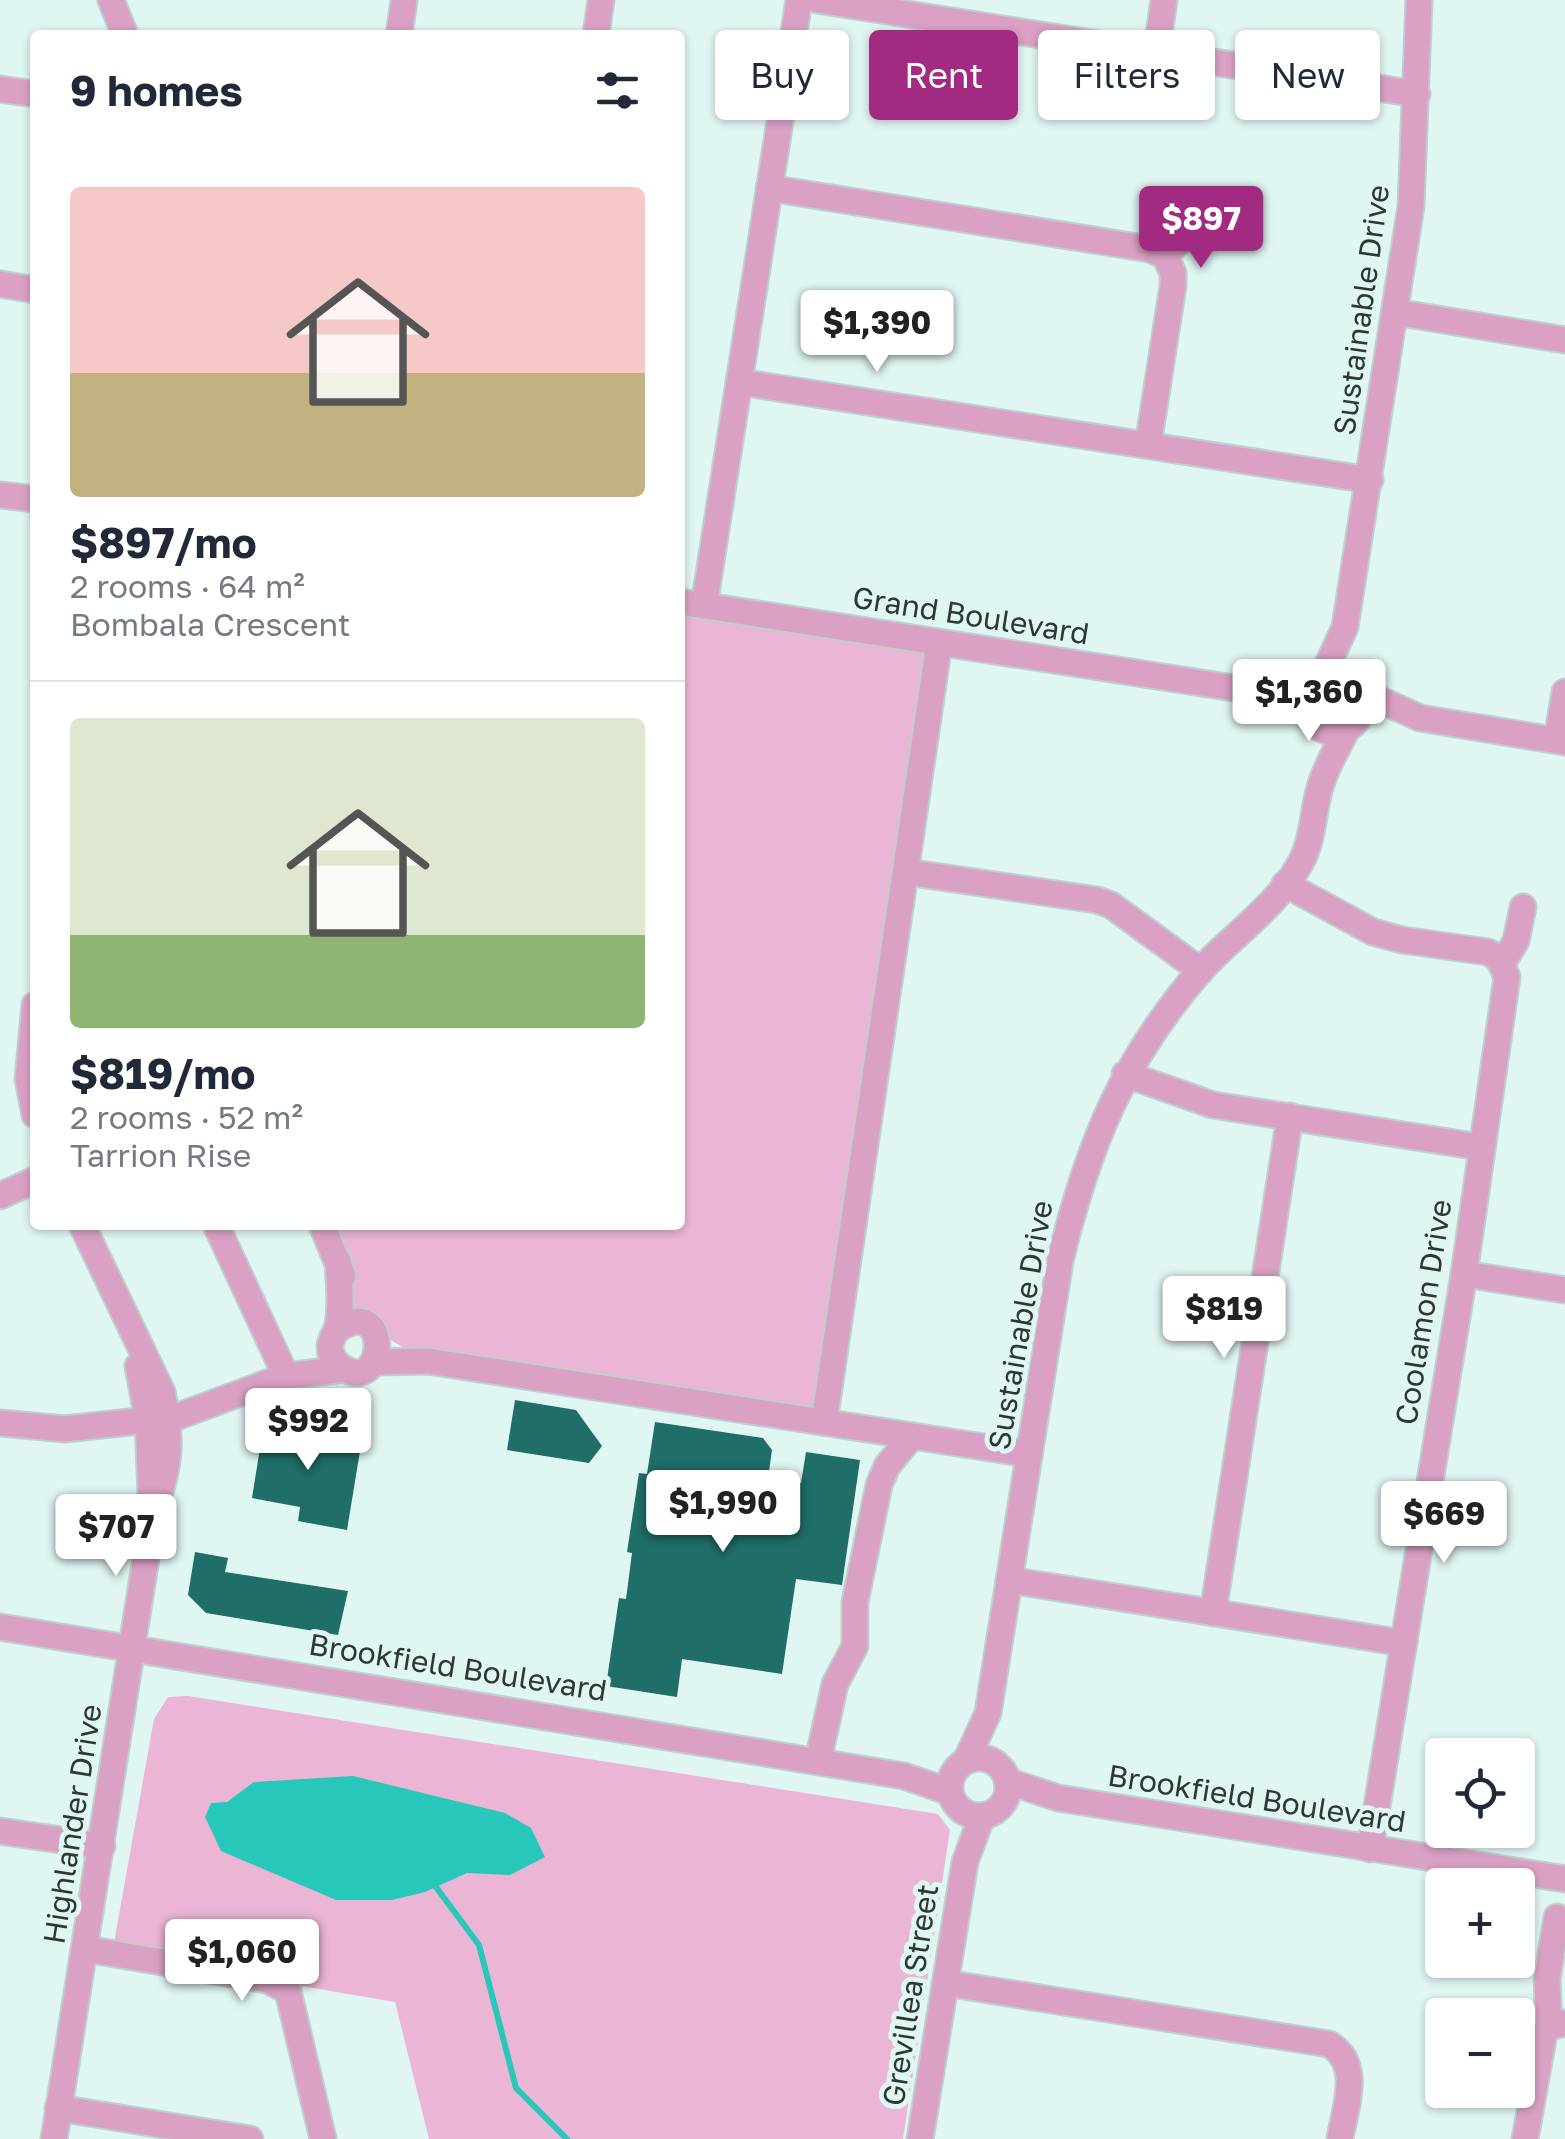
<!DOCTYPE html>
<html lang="en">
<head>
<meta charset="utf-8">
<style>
	:root { --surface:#fff; --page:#f2f2f3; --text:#1f2937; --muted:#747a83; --line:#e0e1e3; --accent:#a32a81 }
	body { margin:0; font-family:"Golos Text",sans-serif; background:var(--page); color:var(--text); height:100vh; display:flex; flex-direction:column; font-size:38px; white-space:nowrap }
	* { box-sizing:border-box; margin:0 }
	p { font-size:32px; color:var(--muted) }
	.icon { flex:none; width:55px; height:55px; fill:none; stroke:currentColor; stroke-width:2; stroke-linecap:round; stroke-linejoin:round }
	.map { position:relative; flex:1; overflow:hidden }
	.drawer { position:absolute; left:30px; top:30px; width:655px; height:1200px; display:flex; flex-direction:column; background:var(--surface); border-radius:10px; box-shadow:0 2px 8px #0004 }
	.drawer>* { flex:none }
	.banner { position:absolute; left:715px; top:30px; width:700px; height:90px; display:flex; gap:20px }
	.fabs { position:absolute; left:1425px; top:1738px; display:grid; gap:20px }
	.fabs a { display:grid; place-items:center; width:110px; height:110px; border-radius:10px; background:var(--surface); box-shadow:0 2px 8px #0004; font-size:50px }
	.price { position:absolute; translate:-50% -85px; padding:0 22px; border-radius:10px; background:#fff; color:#222; font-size:32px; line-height:65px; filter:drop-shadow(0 2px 5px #0008) }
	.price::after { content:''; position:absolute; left:50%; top:60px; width:30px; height:22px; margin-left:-15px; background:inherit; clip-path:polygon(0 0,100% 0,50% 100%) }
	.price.current { background:var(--accent); color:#fff }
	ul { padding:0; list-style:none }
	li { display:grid; align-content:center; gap:20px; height:530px; padding:0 40px }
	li+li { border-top:2px solid var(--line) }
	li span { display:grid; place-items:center; height:310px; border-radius:10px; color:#555 }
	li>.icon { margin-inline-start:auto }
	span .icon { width:180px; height:180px; fill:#fffc; stroke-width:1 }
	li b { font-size:42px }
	h2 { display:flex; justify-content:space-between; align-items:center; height:120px; padding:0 40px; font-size:42px }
	.pill { padding:0 35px; border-radius:10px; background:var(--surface); box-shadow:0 2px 8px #0004; font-size:35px; line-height:90px }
	.pill.current { background:var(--accent); color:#fff }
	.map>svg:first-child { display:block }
</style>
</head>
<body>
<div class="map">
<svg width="1565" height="2139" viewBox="0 0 1565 2139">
	<rect width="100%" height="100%" fill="#e0f6f3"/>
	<g fill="#ebb5d6">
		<path d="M680,602L939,643L824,1422L428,1361L360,1323L322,1225H680Z"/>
		<path d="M188,1696L938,1814L950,1830L903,2139H429L395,2002L112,1954L154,1719L168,1697Z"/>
	</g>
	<path fill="#27c8ba" d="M353,1776L505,1813L531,1828L545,1857L510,1875L467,1873L425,1892L392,1900H336L221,1851L205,1817L211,1803L227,1802L254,1782Z"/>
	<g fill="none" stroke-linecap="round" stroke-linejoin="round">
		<path stroke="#27c8ba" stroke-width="6" d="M433,1883L479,1945L516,2088L567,2139"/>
	</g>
	<g fill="#1f6e67">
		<path d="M515,1400L576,1410L602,1446L589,1463L507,1450Z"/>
		<path d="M655,1422L763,1438L772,1450L768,1478L801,1483L806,1452L860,1460L842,1585L796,1579L782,1674L682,1659L677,1697L606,1686L619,1598L626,1599L632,1553L627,1552L639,1473L647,1474Z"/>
		<path d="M264,1423L362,1439L347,1530L298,1521L300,1507L252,1498Z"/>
		<path d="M195,1552L228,1558L225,1572L348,1591L338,1635L206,1613L188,1595Z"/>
	</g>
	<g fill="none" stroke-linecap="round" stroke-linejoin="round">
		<defs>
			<g id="minor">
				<path d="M111,0L125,35"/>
				<path d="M817,0L1417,94"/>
				<path d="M399,35L404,0"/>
				<path d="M596,35L601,0"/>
				<path d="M1156,54L1164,0"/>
				<path d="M0,89L35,94"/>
				<path d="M769,188L1150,249L1165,256L1173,273V286L1148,445"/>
				<path d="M1165,256L1187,233L1190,211"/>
				<path d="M0,284L35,290"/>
				<path d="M1395,312L1565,340"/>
				<path d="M739,382L1370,480"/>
				<path d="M0,495L35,499"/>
				<path d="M680,602L1253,691L1316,682"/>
				<path d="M704,606L799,0"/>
				<circle cx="1334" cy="704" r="28"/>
				<path d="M1321,679L1345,627L1411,206L1419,0"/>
				<path d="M1358,690L1420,718L1565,742"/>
				<path d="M1557,740L1565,692"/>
				<path d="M906,872L1097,900L1111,905L1201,971"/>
				<path d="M1285,884L1373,932L1402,940L1488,952L1499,959L1507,977L1464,1274L1370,1849"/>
				<path d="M1502,964L1516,941L1523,907"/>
				<path d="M35,1005L28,1079L35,1115"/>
				<path d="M1125,1074L1213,1105L1480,1147"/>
				<path d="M0,1196L35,1180"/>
				<path d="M216,1225L286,1376"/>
				<path d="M322,1225L343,1276"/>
				<path d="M1464,1274L1565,1290"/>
				<path d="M338,1329C393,1293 386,1400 340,1366C334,1361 330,1354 330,1346C331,1337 337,1332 338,1324C342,1304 339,1282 338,1261"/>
				<path d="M374,1362L428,1361L1029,1454"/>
				<path d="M138,1366L148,1420L151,1495"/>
				<path d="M168,1420L286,1376L344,1369"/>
				<path d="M824,1422L939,643"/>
				<path d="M0,1423L65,1429L148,1420"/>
				<path d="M1009,1580L1404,1643"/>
				<path d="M1213,1613L1290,1116"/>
				<path d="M0,1627L904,1776L950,1792"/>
				<circle cx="979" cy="1787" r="29"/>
				<path d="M818,1761L835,1684L855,1646V1602L879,1485L887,1466L912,1436"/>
				<path d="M966,1761L988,1713L1060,1261C1088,1145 1122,1061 1201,970C1234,934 1281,903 1303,858C1314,835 1313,808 1321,784C1327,765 1338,747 1347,729"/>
				<path d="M1007,1781L1058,1798L1565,1879"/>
				<path d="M0,1831L102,1846"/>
				<path d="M86,1949L268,1980L288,1991L323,2139"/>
				<path d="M945,1983L1329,2044C1363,2064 1345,2107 1340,2139"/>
				<path d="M1549,2027L1547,1979L1557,1917"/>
				<path d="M58,2108L250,2139"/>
				<path d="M54,2139L152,1520C168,1466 174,1448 162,1392L82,1225"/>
				<path d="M920,2139L965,1862L982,1816"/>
				<path d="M1525,2139L1544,2033L1549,2027L1565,2023"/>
			</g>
		</defs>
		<use href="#minor" stroke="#bdd0cd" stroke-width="29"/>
		<use href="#minor" stroke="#dba1c5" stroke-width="25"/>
	</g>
	<g text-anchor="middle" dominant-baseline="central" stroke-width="10" stroke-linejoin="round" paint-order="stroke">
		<g font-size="30" fill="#2f3736" stroke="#e0f6f3">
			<text transform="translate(1361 310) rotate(-82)">Sustainable Drive</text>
			<text transform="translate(971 615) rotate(9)">Grand Boulevard</text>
			<text transform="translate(1423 1312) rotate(-81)">Coolamon Drive</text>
			<text transform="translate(1020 1325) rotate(-80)">Sustainable Drive</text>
			<text transform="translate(458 1667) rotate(9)">Brookfield Boulevard</text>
			<text transform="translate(1257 1798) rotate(9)">Brookfield Boulevard</text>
			<text transform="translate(72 1824) rotate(-81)">Highlander Drive</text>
			<text transform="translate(910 1995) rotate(-81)">Grevillea Street</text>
		</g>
	</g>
</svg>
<div class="fabs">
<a><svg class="icon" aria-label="locate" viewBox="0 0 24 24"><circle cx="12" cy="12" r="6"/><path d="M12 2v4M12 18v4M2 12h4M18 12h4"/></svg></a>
<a>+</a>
<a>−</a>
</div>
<b class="price current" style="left:1201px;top:271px">$897</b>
<b class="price" style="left:877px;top:375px">$1,390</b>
<b class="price" style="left:1309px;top:744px">$1,360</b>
<b class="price" style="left:1224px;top:1361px">$819</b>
<b class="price" style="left:308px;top:1473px">$992</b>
<b class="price" style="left:723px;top:1555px">$1,990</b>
<b class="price" style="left:1444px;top:1566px">$669</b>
<b class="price" style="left:116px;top:1579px">$707</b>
<b class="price" style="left:242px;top:2004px">$1,060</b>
<div class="banner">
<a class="pill">Buy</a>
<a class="pill current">Rent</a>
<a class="pill">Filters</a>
<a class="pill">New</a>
</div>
<section class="drawer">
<h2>9 homes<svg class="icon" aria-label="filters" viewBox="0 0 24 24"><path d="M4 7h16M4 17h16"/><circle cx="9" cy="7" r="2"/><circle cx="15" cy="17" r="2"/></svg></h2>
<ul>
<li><span style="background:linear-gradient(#f6c9c9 60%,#c2b280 0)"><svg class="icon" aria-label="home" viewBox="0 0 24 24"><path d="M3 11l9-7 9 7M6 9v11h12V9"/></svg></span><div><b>$897/mo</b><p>2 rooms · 64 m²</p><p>Bombala Crescent</p></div></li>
<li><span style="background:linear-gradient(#dfe7d0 70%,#8fb573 0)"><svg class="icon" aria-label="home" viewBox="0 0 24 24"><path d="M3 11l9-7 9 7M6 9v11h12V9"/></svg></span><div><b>$819/mo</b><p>2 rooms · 52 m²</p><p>Tarrion Rise</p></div></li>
</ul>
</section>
</div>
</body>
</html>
